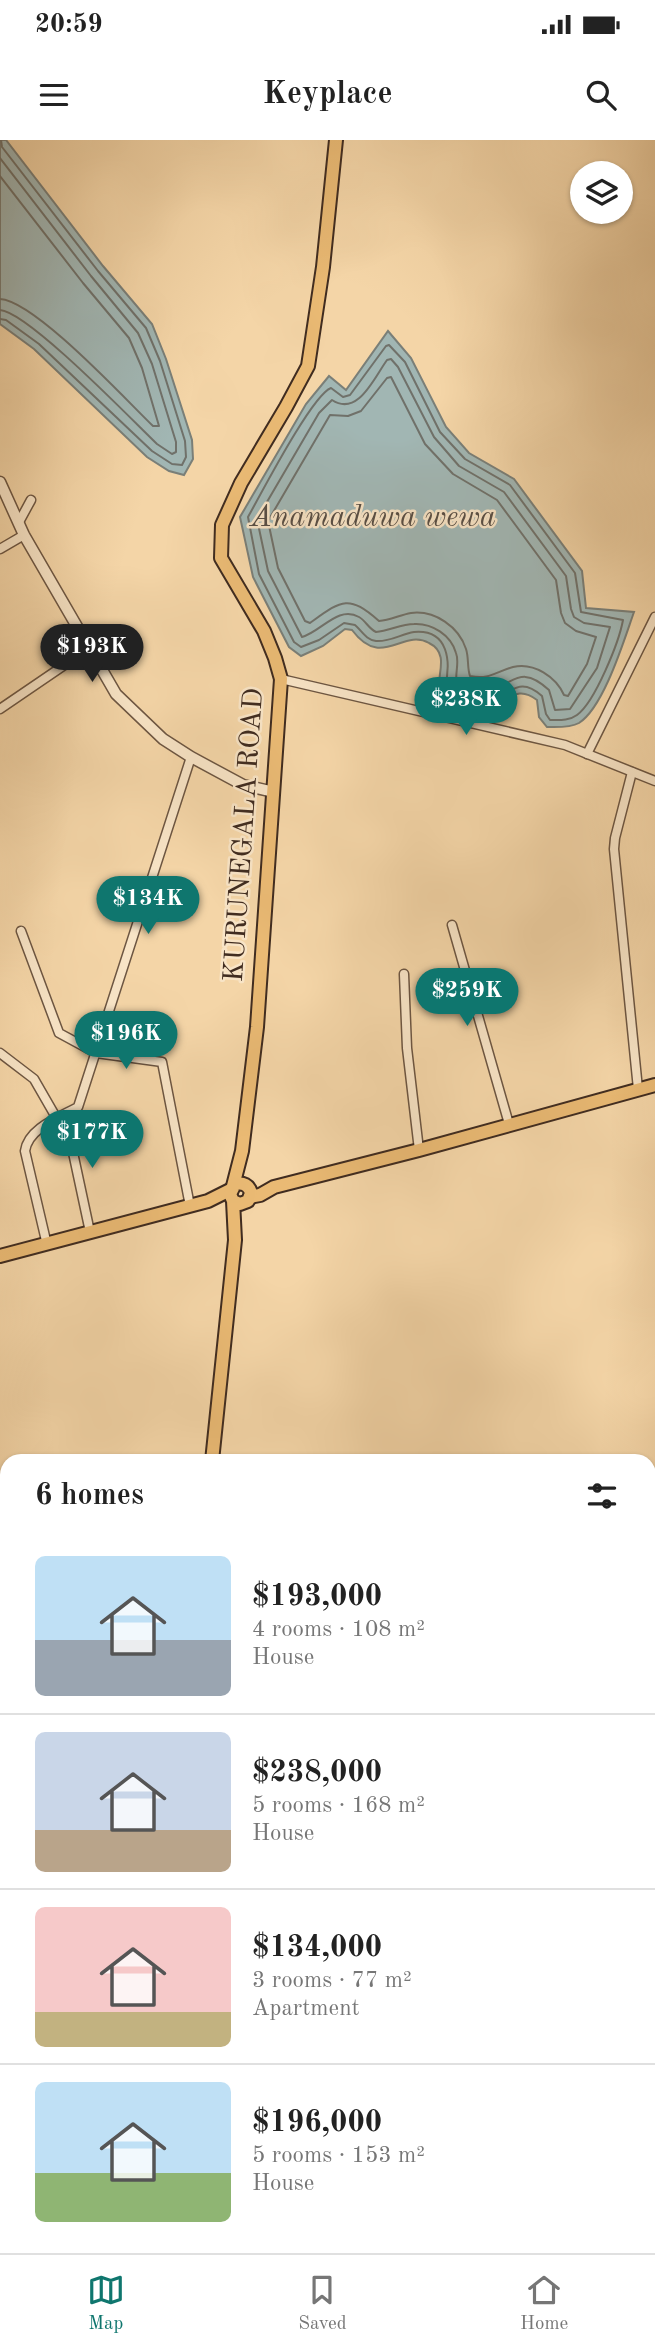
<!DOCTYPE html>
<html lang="en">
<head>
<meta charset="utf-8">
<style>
	:root { --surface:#fff; --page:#f6f6f6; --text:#222; --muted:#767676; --line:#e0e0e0; --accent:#0f766e }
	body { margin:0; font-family:"Old Standard TT",serif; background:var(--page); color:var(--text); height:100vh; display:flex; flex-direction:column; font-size:26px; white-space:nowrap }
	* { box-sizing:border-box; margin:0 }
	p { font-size:23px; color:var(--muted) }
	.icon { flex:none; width:38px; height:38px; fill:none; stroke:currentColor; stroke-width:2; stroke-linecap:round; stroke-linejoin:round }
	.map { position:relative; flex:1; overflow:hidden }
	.details { position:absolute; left:0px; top:1314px; width:656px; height:800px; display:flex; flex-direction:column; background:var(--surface); border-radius:21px 21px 0 0; box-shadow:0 2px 5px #0004 }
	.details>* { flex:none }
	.fabs { position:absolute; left:570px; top:21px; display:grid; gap:14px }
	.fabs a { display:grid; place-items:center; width:63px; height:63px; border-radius:50%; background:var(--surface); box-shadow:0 2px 5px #0004; font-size:35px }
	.price { position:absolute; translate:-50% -60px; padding:0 16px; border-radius:24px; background:var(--accent); color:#fff; font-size:23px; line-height:46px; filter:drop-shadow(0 2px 4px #0008) }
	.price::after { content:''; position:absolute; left:50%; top:42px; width:21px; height:16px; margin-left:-10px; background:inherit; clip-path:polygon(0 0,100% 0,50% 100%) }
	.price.on { background:#222; color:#fff }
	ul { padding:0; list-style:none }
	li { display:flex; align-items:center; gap:21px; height:175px; padding:0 35px }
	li+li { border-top:2px solid var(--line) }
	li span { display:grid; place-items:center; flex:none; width:196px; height:140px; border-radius:10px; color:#555 }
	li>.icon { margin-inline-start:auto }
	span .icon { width:84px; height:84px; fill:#fffc; stroke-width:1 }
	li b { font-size:30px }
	h2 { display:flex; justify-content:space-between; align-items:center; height:84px; padding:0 35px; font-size:30px }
	.status { display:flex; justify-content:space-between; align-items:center; height:49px; padding:0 35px; background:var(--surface); direction:ltr }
	.status svg { height:19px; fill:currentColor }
	header { display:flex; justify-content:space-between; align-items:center; height:91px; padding:0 35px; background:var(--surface); font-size:32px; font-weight:700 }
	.tabs { display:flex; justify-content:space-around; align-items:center; height:98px; border-top:2px solid var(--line); background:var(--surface); font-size:19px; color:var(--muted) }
	.tabs a { display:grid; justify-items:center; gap:4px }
	.tabs .on { color:var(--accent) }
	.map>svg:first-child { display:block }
</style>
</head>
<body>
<div class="status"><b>20:59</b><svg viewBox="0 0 49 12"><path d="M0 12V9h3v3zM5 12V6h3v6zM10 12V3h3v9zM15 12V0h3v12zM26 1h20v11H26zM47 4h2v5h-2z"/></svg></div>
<header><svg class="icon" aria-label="menu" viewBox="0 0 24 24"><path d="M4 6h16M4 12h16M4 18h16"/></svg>Keyplace<svg class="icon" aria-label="search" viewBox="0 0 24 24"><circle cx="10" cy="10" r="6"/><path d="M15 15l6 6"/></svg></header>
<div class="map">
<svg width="655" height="2113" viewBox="0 0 655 2113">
	<rect width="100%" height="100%" fill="#f4d5a7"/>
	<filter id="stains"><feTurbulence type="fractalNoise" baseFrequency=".00286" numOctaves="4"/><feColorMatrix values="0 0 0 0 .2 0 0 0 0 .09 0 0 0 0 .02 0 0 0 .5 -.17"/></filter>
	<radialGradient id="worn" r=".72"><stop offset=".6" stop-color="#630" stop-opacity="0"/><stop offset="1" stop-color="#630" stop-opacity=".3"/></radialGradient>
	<g fill="#a1b6b3" stroke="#7a7f78" stroke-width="2">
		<path d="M0,0H6L103,126L152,184L166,219L192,300L193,319L184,335L169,331L147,317L34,209L0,184Z"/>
		<path d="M388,191L411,218L446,287L469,313L514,339L582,431L586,468L634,472C624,500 604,567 579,583C570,588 557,587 547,587L539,577L537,560C515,543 508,564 488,566C477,567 461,562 450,560C422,555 458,517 429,503C402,488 382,530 352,490L345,489L323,506L301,516L289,507L253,437L240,377L306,264L329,236L346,250Z"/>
		<path d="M655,1961V2106L649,2070V1963Z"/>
	</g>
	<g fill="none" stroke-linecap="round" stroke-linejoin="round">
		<g stroke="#70716a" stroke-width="2">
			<path d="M0,18L91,136L138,193L152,224L176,302V312L172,314L157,304C131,279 28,172 0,170"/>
			<path d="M0,36L83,143L129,198L142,228L159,286H153C125,259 35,161 0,159"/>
			<path d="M0,179L6,180L39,204L152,311L172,324L182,325L186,317L185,301L160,221L146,188L98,131L2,7L1,0"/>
			<path d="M389,205L405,222L440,292L465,319L510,345L575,433L581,472L623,480C619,502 595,562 577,575C569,581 559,580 550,580L546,574L542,556C517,534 511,557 487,559C475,559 460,555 448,553L445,547C451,522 449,489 414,492C401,494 390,502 376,501C366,500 362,491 355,485L344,483L319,500L301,507L294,502L259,434L248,377C261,354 312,255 331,248L343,257L350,255L386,206Z"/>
			<path d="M391,219L398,227L434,297L459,326L504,352L566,436L571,469L574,477L584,483L610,487L597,528L570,569L555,570L549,550C519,522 513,547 486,550C477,550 465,547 457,545C454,535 460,523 456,513C451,495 432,483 414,484C401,484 389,491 376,492C368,488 366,481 359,477C338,465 321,492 302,497L268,431L257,379L319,273L332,260C358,277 374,238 387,220Z"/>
			<path d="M391,237L425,304L453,334L497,360L556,440L561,473L565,483L576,491L596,497L587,524L568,556L564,555C556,537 534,522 513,527C495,532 490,540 470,536C467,528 469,518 466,509C459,487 435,470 411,473C400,475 390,480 379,481C348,454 342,460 310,483L305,481L278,428L268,381L330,275L348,276L361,271L387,238Z"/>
		</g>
		<defs>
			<g id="minor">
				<path d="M19,382L31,360"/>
				<path d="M0,409L24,395"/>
				<path d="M281,539L565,605L655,641"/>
				<path d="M0,569L88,509"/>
				<path d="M587,614L655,477"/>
				<path d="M632,632L615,698L614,709L638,949"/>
				<path d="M452,785L509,984"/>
				<path d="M21,791L59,893L96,913L162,922L190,1066"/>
				<path d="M404,834L407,908L419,1010"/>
				<path d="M0,913L34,939L57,979"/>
				<path d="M65,975L90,1092"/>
				<path d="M47,1105L25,1011C28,988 60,977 78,967L191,617"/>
				<path d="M0,1544L7,1545"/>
				<path d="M649,1560L655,1561"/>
				<path d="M649,1640L655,1605"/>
				<path d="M0,1666L7,1656"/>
				<path d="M0,1906L7,1922"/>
				<path d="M649,1948H655"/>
				<path d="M328,2107H350"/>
				<path d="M453,2107L454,2113"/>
			</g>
			<path id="tertiary" d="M0,342L24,395L116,554L163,599L191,617L243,645L274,652"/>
			<g id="primary">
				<path d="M250,1057L260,1055L274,1047L419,1010L655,945"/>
				<path d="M0,1116L208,1061L230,1050"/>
			</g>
			<g id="trunk">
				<path d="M233,1046L242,1011L257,887L281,539L275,518L264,491L221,418L222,385L241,343L286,267L308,226L323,127L336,0"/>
				<path d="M212,1321L235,1100L233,1061L230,1054L235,1044C243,1042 249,1045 251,1053L248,1061L240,1064L233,1061"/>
				<path d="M125,2113V2107"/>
			</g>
		</defs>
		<use href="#minor" stroke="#6d5642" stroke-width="11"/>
		<use href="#tertiary" stroke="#6d5642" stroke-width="13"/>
		<use href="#primary" stroke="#402c20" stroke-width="16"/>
		<use href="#trunk" stroke="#402c20" stroke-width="16"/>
		<use href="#minor" stroke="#f8e4c6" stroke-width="8"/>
		<use href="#tertiary" stroke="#f8e4c6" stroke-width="10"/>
		<use href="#primary" stroke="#eaba74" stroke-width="12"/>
		<use href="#trunk" stroke="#eaba74" stroke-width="12"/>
	</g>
	<g text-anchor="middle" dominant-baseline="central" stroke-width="5" stroke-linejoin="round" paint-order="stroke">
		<g font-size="28" fill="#402c20" stroke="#f8e4c6">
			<text transform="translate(245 695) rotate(-86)">KURUNEGALA ROAD</text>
		</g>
		<g font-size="30" font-style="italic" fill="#584e45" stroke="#f8e4c6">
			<text x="373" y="378">Anamaduwa wewa</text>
		</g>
	</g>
	<rect width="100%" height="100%" filter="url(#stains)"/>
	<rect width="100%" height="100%" fill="url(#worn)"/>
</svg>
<div class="fabs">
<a><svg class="icon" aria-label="layers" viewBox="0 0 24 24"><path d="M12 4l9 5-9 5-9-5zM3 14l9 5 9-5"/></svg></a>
</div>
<b class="price on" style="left:92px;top:544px">$193K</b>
<b class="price" style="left:466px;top:597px">$238K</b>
<b class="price" style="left:148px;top:796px">$134K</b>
<b class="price" style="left:467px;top:888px">$259K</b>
<b class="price" style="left:126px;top:931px">$196K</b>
<b class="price" style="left:92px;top:1030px">$177K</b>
<section class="details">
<h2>6 homes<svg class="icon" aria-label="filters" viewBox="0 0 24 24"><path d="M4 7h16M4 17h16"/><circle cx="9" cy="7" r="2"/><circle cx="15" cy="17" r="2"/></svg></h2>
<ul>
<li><span style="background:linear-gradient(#bfe0f5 60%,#9aa5b1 0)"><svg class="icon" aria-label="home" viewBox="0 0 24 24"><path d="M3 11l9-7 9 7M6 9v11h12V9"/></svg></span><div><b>$193,000</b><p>4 rooms · 108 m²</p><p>House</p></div></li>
<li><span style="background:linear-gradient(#c9d6e8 70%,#b9a48a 0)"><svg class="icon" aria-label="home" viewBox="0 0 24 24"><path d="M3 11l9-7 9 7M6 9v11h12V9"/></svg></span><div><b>$238,000</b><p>5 rooms · 168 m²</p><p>House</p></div></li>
<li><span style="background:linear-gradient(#f6c9c9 75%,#c2b280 0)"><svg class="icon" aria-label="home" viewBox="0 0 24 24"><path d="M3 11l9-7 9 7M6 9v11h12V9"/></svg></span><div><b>$134,000</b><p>3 rooms · 77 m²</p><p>Apartment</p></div></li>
<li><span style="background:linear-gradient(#bfe0f5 65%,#8fb573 0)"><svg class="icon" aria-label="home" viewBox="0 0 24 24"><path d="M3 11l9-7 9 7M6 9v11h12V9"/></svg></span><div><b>$196,000</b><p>5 rooms · 153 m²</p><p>House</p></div></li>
</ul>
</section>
</div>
<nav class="tabs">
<a class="on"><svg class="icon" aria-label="map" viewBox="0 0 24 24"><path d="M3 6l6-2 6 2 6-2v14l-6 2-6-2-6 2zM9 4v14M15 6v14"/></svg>Map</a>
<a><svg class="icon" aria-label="saved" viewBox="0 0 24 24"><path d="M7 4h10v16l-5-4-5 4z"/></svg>Saved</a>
<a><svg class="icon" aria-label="home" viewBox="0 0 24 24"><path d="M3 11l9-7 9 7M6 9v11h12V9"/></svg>Home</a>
</nav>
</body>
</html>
